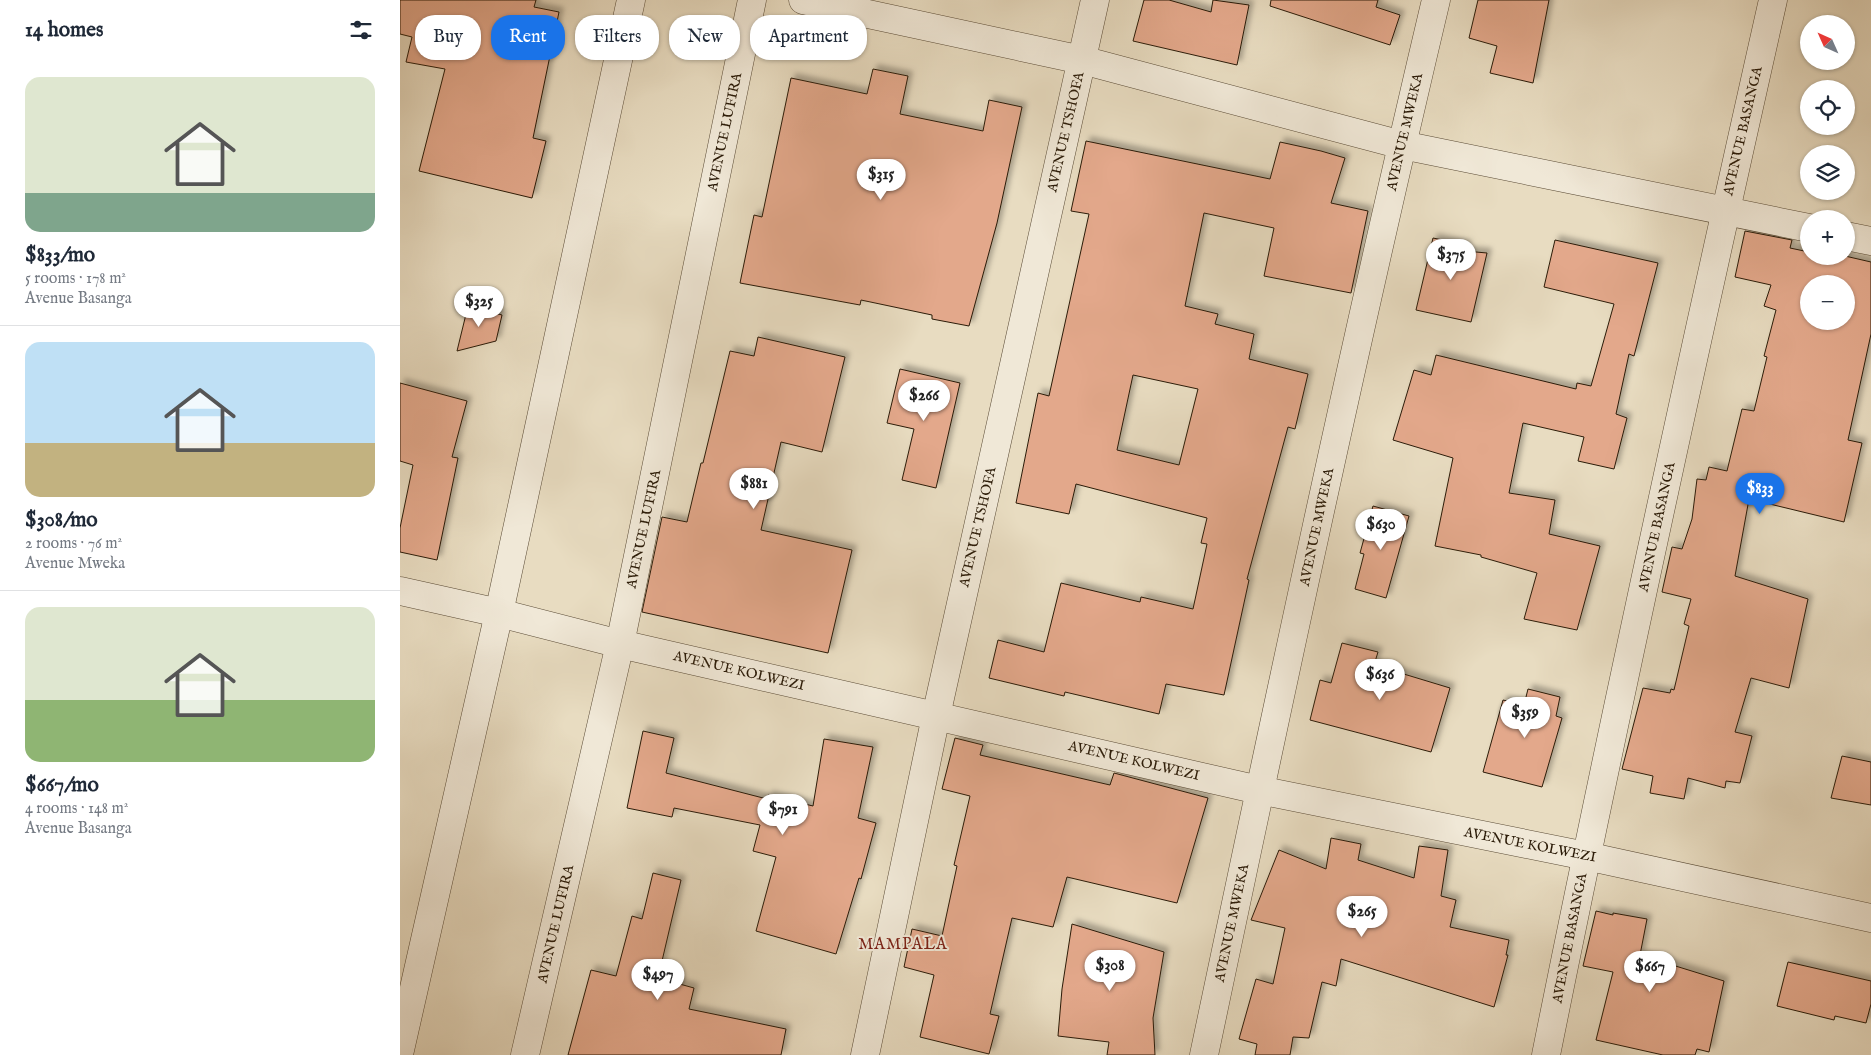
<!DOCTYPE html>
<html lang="en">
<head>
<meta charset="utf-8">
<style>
	:root { --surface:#fff; --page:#f2f2f3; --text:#1f2937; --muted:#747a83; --line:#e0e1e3; --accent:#1a73e8 }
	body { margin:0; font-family:"IM FELL English",serif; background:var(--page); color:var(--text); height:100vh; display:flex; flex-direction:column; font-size:19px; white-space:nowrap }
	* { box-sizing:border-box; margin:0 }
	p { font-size:16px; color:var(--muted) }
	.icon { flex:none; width:28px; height:28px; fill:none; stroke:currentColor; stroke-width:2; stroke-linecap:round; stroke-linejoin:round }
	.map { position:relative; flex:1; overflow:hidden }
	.panel { display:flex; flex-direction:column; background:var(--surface); width:400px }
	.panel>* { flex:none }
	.guide { position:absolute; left:15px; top:15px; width:475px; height:45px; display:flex; gap:10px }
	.needle { width:32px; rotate:315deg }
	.buttons { position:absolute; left:1400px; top:15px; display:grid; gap:10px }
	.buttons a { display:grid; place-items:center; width:55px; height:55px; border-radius:50%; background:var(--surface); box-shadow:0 1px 4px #0004; font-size:25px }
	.price { position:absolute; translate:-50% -42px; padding:0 11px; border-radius:18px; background:#fff; color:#222; font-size:16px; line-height:32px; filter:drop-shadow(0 1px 2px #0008) }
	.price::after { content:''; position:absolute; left:50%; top:30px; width:15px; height:11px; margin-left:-8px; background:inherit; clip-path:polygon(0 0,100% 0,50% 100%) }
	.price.current { background:var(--accent); color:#fff }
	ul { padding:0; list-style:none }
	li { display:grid; align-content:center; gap:10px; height:265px; padding:0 25px }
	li+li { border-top:1px solid var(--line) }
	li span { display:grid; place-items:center; height:155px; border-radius:15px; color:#555 }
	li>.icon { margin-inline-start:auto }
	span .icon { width:90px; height:90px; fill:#fffc; stroke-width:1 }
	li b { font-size:21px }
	h2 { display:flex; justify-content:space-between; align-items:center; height:60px; padding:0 25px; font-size:21px }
	.tag { padding:0 18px; border-radius:20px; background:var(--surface); box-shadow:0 1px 4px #0004; font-size:18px; line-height:45px }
	.tag.current { background:var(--accent); color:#fff }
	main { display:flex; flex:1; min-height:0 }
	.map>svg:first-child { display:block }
</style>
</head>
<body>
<main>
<section class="panel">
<h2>14 homes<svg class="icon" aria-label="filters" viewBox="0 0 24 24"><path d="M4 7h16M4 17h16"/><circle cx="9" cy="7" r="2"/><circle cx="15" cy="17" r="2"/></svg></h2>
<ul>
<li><span style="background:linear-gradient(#dfe7d0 75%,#7fa58c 0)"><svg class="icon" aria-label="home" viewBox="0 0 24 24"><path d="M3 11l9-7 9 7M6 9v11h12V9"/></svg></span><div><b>$833/mo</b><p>5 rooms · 178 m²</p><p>Avenue Basanga</p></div></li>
<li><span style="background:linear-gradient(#bfe0f5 65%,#c2b280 0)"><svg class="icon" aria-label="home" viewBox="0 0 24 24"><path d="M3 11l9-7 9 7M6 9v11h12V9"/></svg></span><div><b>$308/mo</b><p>2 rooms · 76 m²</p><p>Avenue Mweka</p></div></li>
<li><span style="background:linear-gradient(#dfe7d0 60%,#8fb573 0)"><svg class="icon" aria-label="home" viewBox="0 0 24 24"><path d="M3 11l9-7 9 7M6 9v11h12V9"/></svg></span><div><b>$667/mo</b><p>4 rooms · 148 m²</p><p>Avenue Basanga</p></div></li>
</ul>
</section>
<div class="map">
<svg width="1471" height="1055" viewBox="0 0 1471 1055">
	<defs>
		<filter id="shadow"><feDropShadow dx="4.5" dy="-4.5" stdDeviation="2.5" flood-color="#0004"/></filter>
	</defs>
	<rect width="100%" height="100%" fill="#e8dcc1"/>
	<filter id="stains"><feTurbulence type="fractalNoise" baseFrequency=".004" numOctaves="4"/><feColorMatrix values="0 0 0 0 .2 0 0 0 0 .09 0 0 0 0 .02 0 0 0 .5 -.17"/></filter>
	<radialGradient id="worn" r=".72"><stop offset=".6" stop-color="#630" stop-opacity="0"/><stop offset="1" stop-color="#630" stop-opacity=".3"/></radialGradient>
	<g fill="#e3a88b" stroke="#2b1b08" fill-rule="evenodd" filter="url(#shadow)">
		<path d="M0,0H136L134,7L159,12L133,138L146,141L132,198L19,171L45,69L6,62L12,37L0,34Z"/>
		<path d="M744,0H769L811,12L813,0L849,5L837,65L733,41Z"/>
		<path d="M871,0H978L976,7L1000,15L990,45L870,6Z"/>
		<path d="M1078,0H1149L1133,83L1090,73L1097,46L1069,38Z"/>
		<path d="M473,69L508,76L500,114L583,131L589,100L622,107L597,223L569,326L532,319V315L461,300L460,305L340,283L354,215L362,217L391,78L467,94Z"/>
		<path d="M686,141L870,179L880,142L921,151L945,158L931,203L968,211L951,293L864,276L874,228L804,213L785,306L818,314L815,324L854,334L849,359L908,374L895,429L888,427L847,579L849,580L824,695L766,684L759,714L665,692L664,696L589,678L598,640L644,652L661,583L740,602L741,597L793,609L807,544L801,543L807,518L676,484L669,514L616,503L638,393L649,396L689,214L671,211ZM733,375L798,389L779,465L717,450Z"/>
		<path d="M1345,231L1392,240L1390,248L1409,252V256H1445L1471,262V334L1448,440L1462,443L1444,522L1349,499L1335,576L1408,599L1389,688L1351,678L1335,732L1352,736L1340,783L1326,781L1325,788L1288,778L1284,799L1250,793L1253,776L1222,769L1243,688L1270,693L1271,689L1274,690L1289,626L1284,624L1291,599L1262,592L1272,547L1282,549L1292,519L1297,479L1306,480L1309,467L1327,471L1342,409L1354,411L1367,357L1364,356L1376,310L1364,306L1371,285L1335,277ZM1409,284H1446V321H1409Z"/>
		<path d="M1033,238L1067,245L1065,251L1087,253L1071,322L1016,310Z"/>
		<path d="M1155,240L1258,263L1234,356L1229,354L1216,414L1227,418L1214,469L1178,461L1184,437L1123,423L1109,493L1155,500L1149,534L1200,546L1177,630L1124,619L1137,573L1081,557V555L1035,546L1053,458L993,440L1014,370L1031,375L1036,355L1176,389L1177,383L1191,386L1214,304L1144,287Z"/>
		<path d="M68,306L102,315L96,341L57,351Z"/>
		<path d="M358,337L445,357L422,452L381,442L361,530L452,550L428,653L242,612L262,517L287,522L301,463H303L330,351L354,356Z"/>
		<path d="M500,369L560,383L536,488L502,480L514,429L487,423Z"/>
		<path d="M0,383L67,401L52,457L58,458L37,560L0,552V528L13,465L0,461Z"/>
		<path d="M973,506L1009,516L986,598L955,589L964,554L960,553Z"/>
		<path d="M942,643L978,652L974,665L1050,688L1031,752L910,720L920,680L931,683Z"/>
		<path d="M1128,689L1160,697L1156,716L1162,718L1142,787L1083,772L1103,700L1124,705Z"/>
		<path d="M243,731L274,738L266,773L367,799L368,795L413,806L424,739L473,747L458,818L476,823L461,879L459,878L436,954L356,931L376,857L353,851L360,825L274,808L272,817L227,808Z"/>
		<path d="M555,738L583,745L580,755L710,785L714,773L808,798L777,903L667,877L653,927L612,918L590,1014L599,1016L589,1054L520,1037L534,975L504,967L512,929L542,936L557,866L554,865L570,796L542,789Z"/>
		<path d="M1442,756L1471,762V805L1431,798Z"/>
		<path d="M931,838L961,844L958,860L1014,878L1019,846L1048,850L1041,896L1056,900L1050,927L1109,940L1106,955H1108L1094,1007L941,959L936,986L922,982L909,1038L893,1037L890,1055H855L857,1044L839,1039L856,979L873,984L885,928L851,920L879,850L926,869Z"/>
		<path d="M253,873L281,880L258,978L294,988L289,1009L386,1029L381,1055H168L191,970L216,976L232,916L242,919Z"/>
		<path d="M1196,911L1213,915V913L1247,919L1240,955L1324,981L1309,1052L1297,1049L1295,1055H1263L1196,1040L1213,972L1183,966Z"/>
		<path d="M672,924L764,952L753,1018L755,1055H707L709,1042L658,1036L662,989Z"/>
		<path d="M1388,962L1471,981V1004L1466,1023L1435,1016L1434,1020L1377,1006Z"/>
	</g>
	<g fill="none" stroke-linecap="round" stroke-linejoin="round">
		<defs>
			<g id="minor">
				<path d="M403,0L682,60L1002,145L1409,228"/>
				<path d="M1446,236L1471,241"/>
				<path d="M0,591L99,613L220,644L859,790L1186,856L1471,918"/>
				<path d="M0,1050L99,613L231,0"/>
				<path d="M125,1055L220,644L352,0"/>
				<path d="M465,1055L536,716L695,0"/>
				<path d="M804,1055C878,703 953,350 1036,0"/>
				<path d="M1146,1055C1217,702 1294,351 1373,0"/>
			</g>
		</defs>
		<use href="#minor" stroke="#5a4b36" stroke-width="29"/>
		<use href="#minor" stroke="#f0e8d7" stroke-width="28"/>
	</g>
	<g text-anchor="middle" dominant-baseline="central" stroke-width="4" stroke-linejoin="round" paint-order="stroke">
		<g font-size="14" fill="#2b1b08" stroke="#f0e8d7">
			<text transform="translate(1343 131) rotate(-77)">AVENUE BASANGA</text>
			<text transform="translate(325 132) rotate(-78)">AVENUE LUFIRA</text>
			<text transform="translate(666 132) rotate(-77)">AVENUE TSHOFA</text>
			<text transform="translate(1005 132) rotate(-77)">AVENUE MWEKA</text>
			<text transform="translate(578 527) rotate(-77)">AVENUE TSHOFA</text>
			<text transform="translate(917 527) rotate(-78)">AVENUE MWEKA</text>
			<text transform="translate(1257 527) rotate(-78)">AVENUE BASANGA</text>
			<text transform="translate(244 529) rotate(-78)">AVENUE LUFIRA</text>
			<text transform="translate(339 671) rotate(13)">AVENUE KOLWEZI</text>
			<text transform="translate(734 761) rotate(13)">AVENUE KOLWEZI</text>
			<text transform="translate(1130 845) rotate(11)">AVENUE KOLWEZI</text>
			<text transform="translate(832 923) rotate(-78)">AVENUE MWEKA</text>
			<text transform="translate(156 924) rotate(-77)">AVENUE LUFIRA</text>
			<text transform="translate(1170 938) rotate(-79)">AVENUE BASANGA</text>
		</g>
		<g font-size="16" letter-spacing="1" fill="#7a1f14" stroke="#f0e8d7">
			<text x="503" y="945">MAMPALA</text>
		</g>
	</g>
	<rect width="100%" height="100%" filter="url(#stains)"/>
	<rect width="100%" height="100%" fill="url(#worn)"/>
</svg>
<div class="buttons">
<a><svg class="needle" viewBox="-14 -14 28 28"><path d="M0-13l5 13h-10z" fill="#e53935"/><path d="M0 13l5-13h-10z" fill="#747a83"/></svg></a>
<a><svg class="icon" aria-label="locate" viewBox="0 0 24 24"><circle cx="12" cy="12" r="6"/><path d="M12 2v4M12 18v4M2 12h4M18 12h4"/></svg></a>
<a><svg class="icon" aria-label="layers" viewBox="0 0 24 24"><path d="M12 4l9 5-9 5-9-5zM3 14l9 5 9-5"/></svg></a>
<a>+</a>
<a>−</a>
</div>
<b class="price" style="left:481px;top:201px">$315</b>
<b class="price" style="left:1051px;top:281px">$375</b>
<b class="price" style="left:79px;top:328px">$325</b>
<b class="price" style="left:524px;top:422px">$266</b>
<b class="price" style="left:354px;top:510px">$881</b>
<b class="price current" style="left:1360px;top:515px">$833</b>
<b class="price" style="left:981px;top:551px">$630</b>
<b class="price" style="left:980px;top:701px">$636</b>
<b class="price" style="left:1125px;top:739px">$359</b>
<b class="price" style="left:383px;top:836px">$791</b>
<b class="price" style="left:962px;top:938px">$265</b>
<b class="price" style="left:710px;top:992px">$308</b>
<b class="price" style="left:1250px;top:993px">$667</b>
<b class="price" style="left:258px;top:1001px">$497</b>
<div class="guide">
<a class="tag">Buy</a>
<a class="tag current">Rent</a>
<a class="tag">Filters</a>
<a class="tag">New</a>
<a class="tag">Apartment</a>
</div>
</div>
</main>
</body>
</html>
